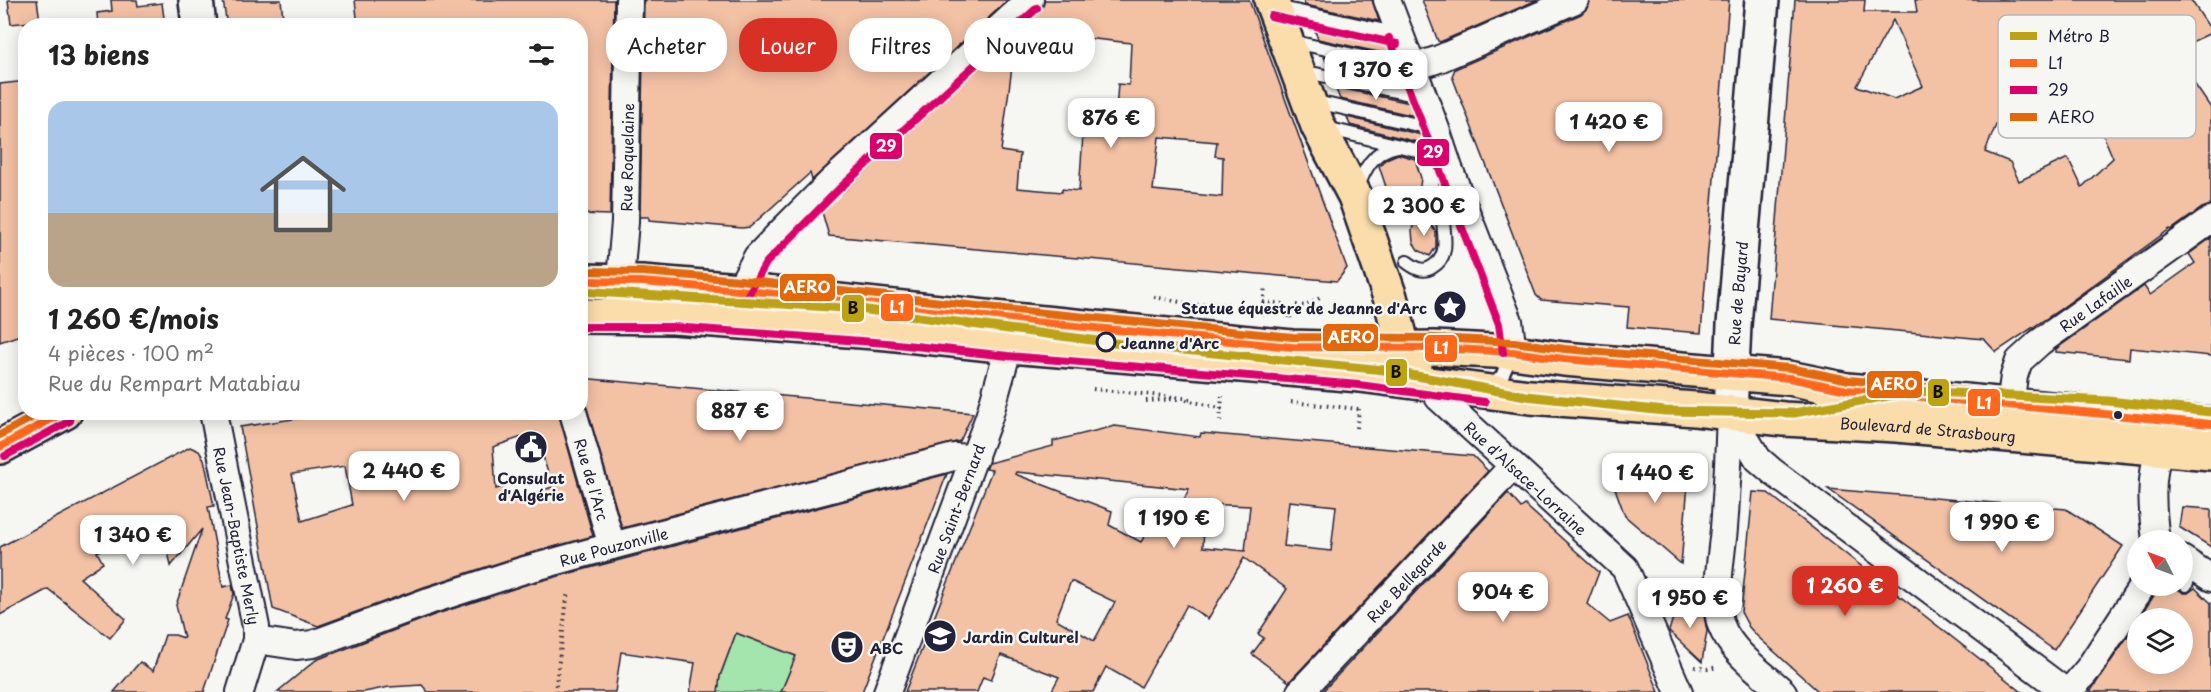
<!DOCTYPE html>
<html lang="fr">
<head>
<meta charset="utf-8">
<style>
	:root { --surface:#fff; --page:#f2f2f2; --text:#222; --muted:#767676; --line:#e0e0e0; --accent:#d93025 }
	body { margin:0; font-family:"Playpen Sans",sans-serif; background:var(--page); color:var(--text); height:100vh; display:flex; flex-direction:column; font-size:22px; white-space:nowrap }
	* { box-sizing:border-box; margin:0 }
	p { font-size:20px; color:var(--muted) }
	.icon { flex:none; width:33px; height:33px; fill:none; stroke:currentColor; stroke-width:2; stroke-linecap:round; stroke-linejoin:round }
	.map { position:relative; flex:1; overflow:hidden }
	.drawer { position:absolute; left:18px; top:18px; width:570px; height:402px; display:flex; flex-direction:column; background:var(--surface); border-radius:24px; box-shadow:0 3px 15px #0003 }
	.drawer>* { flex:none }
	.banner { position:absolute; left:606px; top:18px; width:570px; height:54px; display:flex; gap:12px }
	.needle { width:39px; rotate:312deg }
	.controls { position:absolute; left:2127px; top:530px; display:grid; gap:12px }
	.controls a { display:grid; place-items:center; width:66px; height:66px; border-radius:50%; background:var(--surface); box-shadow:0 3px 15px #0003; font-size:30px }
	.price { position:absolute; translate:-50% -51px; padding:0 14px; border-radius:12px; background:#fff; color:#222; font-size:20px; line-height:39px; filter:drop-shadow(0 2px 3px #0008) }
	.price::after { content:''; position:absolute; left:50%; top:36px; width:18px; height:14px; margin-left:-9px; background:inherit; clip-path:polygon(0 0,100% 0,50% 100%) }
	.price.selected { background:var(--accent); color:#fff }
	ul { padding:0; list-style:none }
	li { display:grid; align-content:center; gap:12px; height:318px; padding:0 30px }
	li+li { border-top:2px solid var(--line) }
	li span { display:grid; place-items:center; height:186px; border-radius:18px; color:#555 }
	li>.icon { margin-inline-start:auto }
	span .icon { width:108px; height:108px; fill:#fffc; stroke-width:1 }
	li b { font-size:26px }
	h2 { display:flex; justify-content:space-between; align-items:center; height:72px; padding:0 30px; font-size:26px }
	.pill { padding:0 21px; border-radius:24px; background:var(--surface); box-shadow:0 3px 15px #0003; font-size:21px; line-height:54px }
	.pill.selected { background:var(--accent); color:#fff }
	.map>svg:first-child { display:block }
</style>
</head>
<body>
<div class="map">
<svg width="2211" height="692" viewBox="0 0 2211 692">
	<rect width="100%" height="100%" fill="#f6f6f2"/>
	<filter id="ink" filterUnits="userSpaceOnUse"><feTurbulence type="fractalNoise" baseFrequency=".0167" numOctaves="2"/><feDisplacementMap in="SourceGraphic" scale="12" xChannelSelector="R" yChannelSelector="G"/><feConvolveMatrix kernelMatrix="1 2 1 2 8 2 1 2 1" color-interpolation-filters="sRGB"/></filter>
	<g filter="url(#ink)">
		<path fill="#a4e4ad" stroke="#638374" stroke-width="1.5" d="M736,633L796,656L781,692H718L720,676Z"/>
		<g fill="#f3c1a4" stroke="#22223b" stroke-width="1.5" fill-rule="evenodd">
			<path d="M8,0H37L40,21L11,24Z"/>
			<path d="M111,0H137L138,6L162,3L165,26H98L97,13L112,11Z"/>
			<path d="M223,0H281L284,26H227Z"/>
			<path d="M355,0H614L610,215L580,214V26H358Z"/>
			<path d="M644,0H1008L812,180L810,173L750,227L742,228L649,220V217H640Z"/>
			<path d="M1045,0H1249L1347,268L1337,281L829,236L822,212L1040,11ZM1076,37L1131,43L1129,85L1118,84L1114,137L1083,135L1079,191L1062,189V192L1017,188L1020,154L1001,151L1013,59L1074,64ZM1159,137L1217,142L1215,156L1223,157L1222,197L1153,190Z"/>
			<path d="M1303,0H1372L1379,21L1305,5Z"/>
			<path d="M1422,0H1537L1440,42L1438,41Z"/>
			<path d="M1590,0H1729L1701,333L1627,327L1629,307L1541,300L1536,295L1452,76L1455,69L1581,14L1587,8Z"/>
			<path d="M1795,0H1865L1864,12H1917L1915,0H2191L2211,30V33L2172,51L2211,108V205L2202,208L2171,230L2170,229L2059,310L1996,352L1984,339L1769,319ZM1893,20L1923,86L1894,99L1857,86ZM2068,93L2088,99L2113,158L2082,187L2068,158L2019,181L2010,162L1985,152L1996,125Z"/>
			<path d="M1312,23L1386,40L1392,55L1318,39Z"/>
			<path d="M1324,57L1398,73L1403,84L1329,68Z"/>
			<path d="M26,81V333L0,342V84Z"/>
			<path d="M1335,87L1410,103L1415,116L1340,99Z"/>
			<path d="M1347,117L1422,135L1425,144L1350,125Z"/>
			<path d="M1398,154L1415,159L1421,178L1420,186L1410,202L1393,196L1387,190L1379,166L1386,159Z"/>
			<path d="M1416,217L1431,225L1436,232V247L1430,256L1418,250L1413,242L1412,230Z"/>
			<path d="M2211,238V356L2130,348L2129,359L2056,352V349L2144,286L2150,295L2195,263L2189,254Z"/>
			<path d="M580,378L681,387L973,413L960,441L622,528L587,408L580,399Z"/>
			<path d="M340,412H558L593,536L517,557L424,587L318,626L273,609L240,427ZM536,432L552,487L509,503L503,487L496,489L493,447ZM345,466L352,505L302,521L292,474Z"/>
			<path d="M1115,426L1200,437L1201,433L1473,456L1488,471L1289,682L1252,654L1264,638L1258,634L1287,589L1244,558L1208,619L1187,605L1141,687L1106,667L1093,692H1051L1059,677L1001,655L991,680L983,677L977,692H905L992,470L986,469L989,463L1053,446V441ZM1016,472L1109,481L1189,489L1168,533L1151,526L1141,542L1109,525L1112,511L1015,474ZM1289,501L1336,506L1331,551L1284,546ZM1205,504L1250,506L1245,551L1203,547ZM1071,581L1115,602L1094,641L1056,619Z"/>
			<path d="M190,447L199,451L204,459L214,506L208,507L223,587L232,585L234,594L225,619L228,620L204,692H114L140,662L153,671L165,635H175L184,638L176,605L202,529L171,566L161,517L97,552L103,563L80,578L126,619L110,638L48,589L0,615V547Z"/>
			<path d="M1607,466L1689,473L1681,564L1625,516Z"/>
			<path d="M947,474L862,692H781L796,656L736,633L720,676L718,692H690L695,663L621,652L615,692H428L422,685L389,687L364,692H277L316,660L434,615L525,585Z"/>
			<path d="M1828,489L2066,509L2123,546L2054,650Z"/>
			<path d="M1753,492L1768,493L2022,692H1819L1757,636L1749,627L1741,612Z"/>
			<path d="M1508,493L1521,508L1525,505L1599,572L1587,604L1610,623L1628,616L1659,692H1322Z"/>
			<path d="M2182,507L2211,509V547L2179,527Z"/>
			<path d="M2178,585L2179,590L2184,593H2188L2195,588L2211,603V692H2090L2138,621V663H2182V618H2139L2157,591Z"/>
			<path d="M1687,605H1693L1703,611L1707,631L1702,662L1669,631L1675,611Z"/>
		</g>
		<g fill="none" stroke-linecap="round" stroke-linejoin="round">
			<defs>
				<g id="lane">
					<path d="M1277,7L1399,34"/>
					<path d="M1290,41L1412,68"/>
					<path d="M1302,71L1423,97"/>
					<path d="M1312,101L1435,129"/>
					<path d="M1326,128L1416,150L1449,168C1447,182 1444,196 1443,210C1441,229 1453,255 1432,267C1423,273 1415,268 1407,262"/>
					<path d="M1357,190C1364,169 1374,150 1397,146"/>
					<path d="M1491,387L1502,376L1512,354"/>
					<path d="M2186,585L2193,566"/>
				</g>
				<g id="street">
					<path d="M1387,0L1436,129L1449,168L1509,321L1513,352"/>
					<path d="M1412,68L1439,59L1575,0"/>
					<path d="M737,306L739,290L757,257L780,233L832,181L1030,0"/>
					<path id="s1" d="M617,315L625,222L629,0"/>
					<path id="s2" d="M1430,385L1439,398L1625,568L1679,692"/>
					<path id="s3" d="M2010,406L2014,376L2019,361L2040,342L2211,220"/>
					<path id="s4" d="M213,412L256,627V640L240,692"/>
					<path id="s5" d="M573,412L612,546"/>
					<path d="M1730,413L1758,459L1773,472L2066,692"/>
					<path d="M1730,413C1729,452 1727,490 1724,528C1722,553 1713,602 1721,625C1731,652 1762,673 1783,692"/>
					<path d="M2156,540C2152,510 2149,477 2160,448"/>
					<path d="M2182,559L2211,578"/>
					<path id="s6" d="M256,640L296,646L313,644L429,601L521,571L612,546L954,457L975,458"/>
					<path id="s7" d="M887,692L989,417L1009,346L1011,330"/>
					<path id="s8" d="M1300,692L1513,466"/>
					<path d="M2069,692L2089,668L2143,585"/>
				</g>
				<g id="secondary">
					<path d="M196,0L199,26"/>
					<path id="s9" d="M1730,413L1734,325L1762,0"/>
				</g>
				<g id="primary">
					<path d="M1271,0L1318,126L1355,196L1390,297L1403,347L1415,364"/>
					<path d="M580,281L642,282L739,290L1013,320L1292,347L1361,349L1434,348L1513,352L1564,359L1789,378L1847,390L2211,424"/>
					<path id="s10" d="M580,316L673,317L888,333L1009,346L1360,375L1530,397L1695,409L1784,419L1896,425L2211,453"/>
					<path d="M0,447L65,412"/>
				</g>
			</defs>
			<use href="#lane" stroke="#22223b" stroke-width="16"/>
			<use href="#street" stroke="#22223b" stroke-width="30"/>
			<use href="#secondary" stroke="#22223b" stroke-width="38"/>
			<use href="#primary" stroke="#22223b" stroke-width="38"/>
			<g stroke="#22223b" stroke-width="4" stroke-dasharray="1.5 4.5" stroke-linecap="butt">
				<path d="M1154,297L1191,304"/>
				<path d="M1263,302L1285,304"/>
				<path d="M1197,305L1231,304"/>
				<path d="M1296,305L1306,306L1323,296"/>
				<path d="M1262,315L1265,286"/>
				<path d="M1290,318L1291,309"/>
				<path d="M1093,389L1193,399"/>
				<path d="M1186,400L1224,409"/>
				<path d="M1146,401L1178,399"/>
				<path d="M1291,402L1359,409"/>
				<path d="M1220,421L1222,396"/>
				<path d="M1357,428L1359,409"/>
				<path d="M1671,606L1674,602L1691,592"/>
				<path d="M1695,667L1707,669L1718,667"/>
				<path d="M555,692L568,591"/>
			</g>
			<use href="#lane" stroke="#f6f6f2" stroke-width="12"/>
			<use href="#street" stroke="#f6f6f2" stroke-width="26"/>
			<use href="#secondary" stroke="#f6f6f2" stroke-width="33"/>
			<use href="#primary" stroke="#fbddab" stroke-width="33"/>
			<defs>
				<g id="bus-1">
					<path d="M580,281L642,282L739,290L1013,320L1292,347L1434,348L1513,352L1564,359L1789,378L1847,390L2211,424"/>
					<path d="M0,447L64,412"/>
				</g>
				<g id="bus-2">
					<path d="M1271,16L1397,44"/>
					<path d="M1389,38L1499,324L1503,353"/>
					<path d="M748,295L766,263L839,189L1037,8"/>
					<path d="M580,327H673L887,343L1008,356L1359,385L1485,402"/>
					<path d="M5,456L70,421"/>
				</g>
				<g id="bus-3">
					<path d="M580,271L643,272L740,280L1014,310L1293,337L1435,338L1514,342L1565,349L1790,368L1849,380L2211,413"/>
					<path d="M0,435L42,412"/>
				</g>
			</defs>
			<use href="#bus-1" stroke="#f6f6f2" stroke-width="12"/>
			<use href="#bus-2" stroke="#f6f6f2" stroke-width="12"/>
			<use href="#bus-3" stroke="#f6f6f2" stroke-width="12"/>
			<use href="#bus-1" stroke="#ff671b" stroke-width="8"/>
			<use href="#bus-2" stroke="#dc006b" stroke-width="8"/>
			<use href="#bus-3" stroke="#e46809" stroke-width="8"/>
			<defs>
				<path id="metro-1" d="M580,291L860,309L1113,343L1384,370L1526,396L1665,411L1794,413L1915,391L2108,401L2211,412"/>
			</defs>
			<use href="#metro-1" stroke="#f6f6f2" stroke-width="14"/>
			<use href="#metro-1" stroke="#bda212" stroke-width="9"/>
		</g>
	</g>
	<defs>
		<symbol id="sight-disc" viewBox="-11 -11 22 22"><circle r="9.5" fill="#22223b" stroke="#f6f6f2"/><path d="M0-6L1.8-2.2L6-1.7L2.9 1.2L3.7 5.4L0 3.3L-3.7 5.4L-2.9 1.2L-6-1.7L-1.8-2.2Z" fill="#fff"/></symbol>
		<symbol id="civic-disc" viewBox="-11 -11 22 22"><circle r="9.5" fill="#22223b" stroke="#f6f6f2"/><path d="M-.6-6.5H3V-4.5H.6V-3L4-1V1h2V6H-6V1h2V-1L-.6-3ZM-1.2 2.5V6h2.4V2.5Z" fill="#fff"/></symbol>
		<symbol id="school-disc" viewBox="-11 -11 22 22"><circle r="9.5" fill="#22223b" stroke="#f6f6f2"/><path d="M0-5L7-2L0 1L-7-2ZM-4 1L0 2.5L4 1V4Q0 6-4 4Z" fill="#fff"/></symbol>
		<symbol id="theatre-disc" viewBox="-11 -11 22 22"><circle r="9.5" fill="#22223b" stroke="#f6f6f2"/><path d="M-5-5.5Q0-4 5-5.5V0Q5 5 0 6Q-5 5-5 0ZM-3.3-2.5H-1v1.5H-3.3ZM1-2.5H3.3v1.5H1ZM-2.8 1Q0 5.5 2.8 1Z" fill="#fff"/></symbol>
	</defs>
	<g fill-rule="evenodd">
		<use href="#sight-disc" x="1431" y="288" width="38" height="38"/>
		<use href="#civic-disc" x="512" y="428" width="38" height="38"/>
		<use href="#school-disc" x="921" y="617" width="38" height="38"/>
		<use href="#theatre-disc" x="828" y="628" width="38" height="38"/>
	</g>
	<circle fill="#f6f6f2" stroke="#22223b" stroke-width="3" cx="1106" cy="342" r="9"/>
	<circle fill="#22223b" stroke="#f6f6f2" stroke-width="2" cx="2118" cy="415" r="5"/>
	<g text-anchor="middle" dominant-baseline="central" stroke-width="5" stroke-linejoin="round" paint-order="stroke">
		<g font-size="15" fill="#22223b" stroke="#f6f6f2">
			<text stroke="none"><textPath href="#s1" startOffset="158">Rue Roquelaine</textPath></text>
			<text stroke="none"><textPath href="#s9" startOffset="120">Rue de Bayard</textPath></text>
			<text stroke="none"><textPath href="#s3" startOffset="142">Rue Lafaille</textPath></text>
			<text stroke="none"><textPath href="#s10" startOffset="1353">Boulevard de Strasbourg</textPath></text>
			<text stroke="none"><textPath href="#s2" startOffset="134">Rue d'Alsace-Lorraine</textPath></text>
			<text stroke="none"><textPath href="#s5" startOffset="70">Rue de l'Arc</textPath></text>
			<text stroke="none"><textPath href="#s7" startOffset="196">Rue Saint-Bernard</textPath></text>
			<text stroke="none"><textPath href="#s4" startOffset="126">Rue Jean-Baptiste Merly</textPath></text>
			<text stroke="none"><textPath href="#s6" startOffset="374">Rue Pouzonville</textPath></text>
			<text stroke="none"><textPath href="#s8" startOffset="154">Rue Bellegarde</textPath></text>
		</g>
		<g font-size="15" font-weight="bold" fill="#22223b" stroke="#f6f6f2" text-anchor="start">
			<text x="1427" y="307" text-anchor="end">Statue équestre de Jeanne d'Arc</text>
			<text x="531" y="477" text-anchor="middle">Consulat<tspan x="531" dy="17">d'Algérie</tspan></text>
			<text x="963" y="636">Jardin Culturel</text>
			<text x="870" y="647">ABC</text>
		</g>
		<g font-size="15" font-weight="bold" fill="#22223b" stroke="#f6f6f2" text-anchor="start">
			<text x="1121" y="342">Jeanne d'Arc</text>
		</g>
	</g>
	<rect x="1998" y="15" width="198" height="123" rx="9" fill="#f6f6f2" stroke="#b6b6bb" stroke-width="1.5"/>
	<rect x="2010" y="32" width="27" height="8" fill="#bda212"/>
	<rect x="2010" y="59" width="27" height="8" fill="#ff671b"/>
	<rect x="2010" y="86" width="27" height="8" fill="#dc006b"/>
	<rect x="2010" y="113" width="27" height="8" fill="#e46809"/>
	<g font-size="16" fill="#22223b">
		<text x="2048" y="42">Métro B</text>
		<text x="2048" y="69">L1</text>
		<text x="2048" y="96">29</text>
		<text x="2048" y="123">AERO</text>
	</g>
	<g stroke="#f6f6f2" stroke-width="2">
		<rect x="869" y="132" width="34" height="28" rx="6" fill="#dc006b"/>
		<rect x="1416" y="138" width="34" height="29" rx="6" fill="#dc006b"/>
		<rect x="779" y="273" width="57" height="29" rx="6" fill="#e46809"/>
		<rect x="880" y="293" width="34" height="29" rx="6" fill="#ff671b"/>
		<rect x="841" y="294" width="24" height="29" rx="6" fill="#bda212"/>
		<rect x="1322" y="323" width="57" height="29" rx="6" fill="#e46809"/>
		<rect x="1424" y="334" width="34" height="29" rx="6" fill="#ff671b"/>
		<rect x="1385" y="358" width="23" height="29" rx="6" fill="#bda212"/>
		<rect x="1866" y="370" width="57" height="29" rx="6" fill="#e46809"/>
		<rect x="1927" y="378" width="23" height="29" rx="6" fill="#bda212"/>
		<rect x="1967" y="388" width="34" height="29" rx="6" fill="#ff671b"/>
	</g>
	<g font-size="16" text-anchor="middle" font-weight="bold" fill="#fff">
		<text x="886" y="152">29</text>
		<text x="1433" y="158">29</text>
		<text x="807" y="293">AERO</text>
		<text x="897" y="313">L1</text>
		<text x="1351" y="343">AERO</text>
		<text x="1441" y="354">L1</text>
		<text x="1894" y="390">AERO</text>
		<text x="1984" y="409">L1</text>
	</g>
	<g font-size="16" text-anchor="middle" font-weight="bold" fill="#111">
		<text x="853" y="314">B</text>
		<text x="1396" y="378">B</text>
		<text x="1938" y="398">B</text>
	</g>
</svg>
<div class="controls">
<a><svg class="needle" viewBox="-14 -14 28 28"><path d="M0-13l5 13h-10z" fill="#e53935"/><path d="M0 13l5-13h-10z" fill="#767676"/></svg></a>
<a><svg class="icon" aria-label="layers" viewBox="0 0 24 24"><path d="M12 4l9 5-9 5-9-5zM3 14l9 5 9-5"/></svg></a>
</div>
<b class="price" style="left:1376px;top:101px">1 370 €</b>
<b class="price" style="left:1111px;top:149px">876 €</b>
<b class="price" style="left:1609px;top:153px">1 420 €</b>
<b class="price" style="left:1424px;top:237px">2 300 €</b>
<b class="price" style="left:740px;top:442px">887 €</b>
<b class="price" style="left:404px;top:502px">2 440 €</b>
<b class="price" style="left:1655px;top:504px">1 440 €</b>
<b class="price" style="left:1174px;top:549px">1 190 €</b>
<b class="price" style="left:2002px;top:553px">1 990 €</b>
<b class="price" style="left:133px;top:566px">1 340 €</b>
<b class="price selected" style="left:1845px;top:617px">1 260 €</b>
<b class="price" style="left:1503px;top:623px">904 €</b>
<b class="price" style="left:1690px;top:629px">1 950 €</b>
<div class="banner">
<a class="pill">Acheter</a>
<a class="pill selected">Louer</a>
<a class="pill">Filtres</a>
<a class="pill">Nouveau</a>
</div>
<section class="drawer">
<h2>13 biens<svg class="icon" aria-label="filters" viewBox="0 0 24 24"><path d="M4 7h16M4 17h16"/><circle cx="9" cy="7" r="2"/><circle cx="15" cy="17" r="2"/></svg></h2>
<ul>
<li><span style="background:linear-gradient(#a9c7e8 60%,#b9a48a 0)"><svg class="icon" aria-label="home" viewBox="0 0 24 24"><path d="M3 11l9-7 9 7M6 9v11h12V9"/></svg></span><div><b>1 260 €/mois</b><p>4 pièces · 100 m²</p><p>Rue du Rempart Matabiau</p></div></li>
</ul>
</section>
</div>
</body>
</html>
